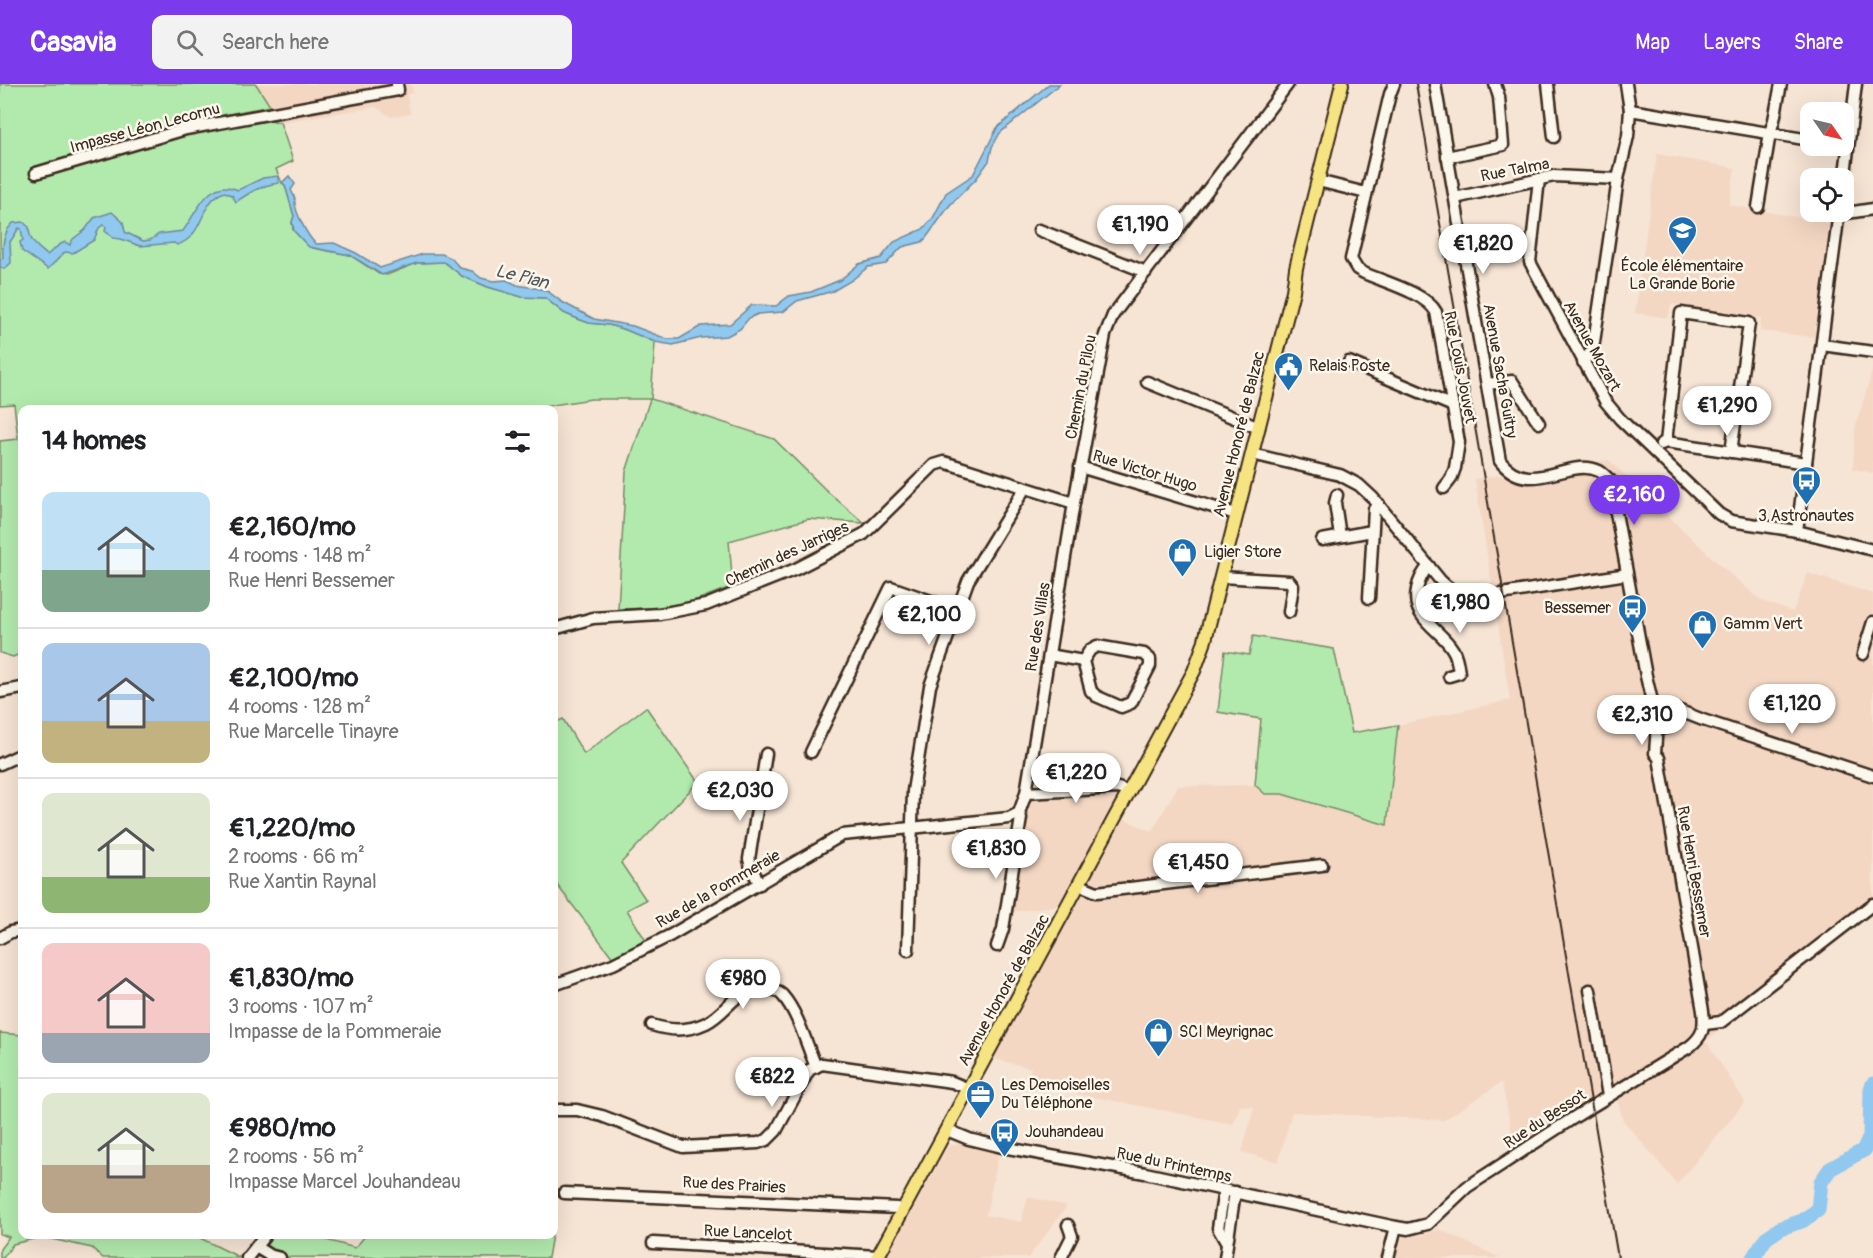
<!DOCTYPE html>
<html lang="en">
<head>
<meta charset="utf-8">
<style>
	:root { --surface:#fff; --page:#f2f2f2; --text:#202124; --muted:#757577; --line:#e0e0e0; --accent:#7c3aed }
	body { margin:0; font-family:Pangolin,sans-serif; background:var(--page); color:var(--text); height:100vh; display:flex; flex-direction:column; font-size:22px; white-space:nowrap }
	* { box-sizing:border-box; margin:0 }
	p { font-size:20px; color:var(--muted) }
	.icon { flex:none; width:33px; height:33px; fill:none; stroke:currentColor; stroke-width:2; stroke-linecap:round; stroke-linejoin:round }
	.map { position:relative; flex:1; overflow:hidden }
	.drawer { position:absolute; left:18px; top:321px; width:540px; height:834px; display:flex; flex-direction:column; background:var(--surface); border-radius:12px; box-shadow:0 6px 24px #0002 }
	.drawer>* { flex:none }
	.needle { width:39px; rotate:124deg }
	.fabs { position:absolute; left:1800px; top:18px; display:grid; gap:12px }
	.fabs a { display:grid; place-items:center; width:54px; height:54px; border-radius:12px; background:var(--surface); box-shadow:0 6px 24px #0002; font-size:30px }
	.price { position:absolute; translate:-50% -51px; padding:0 14px; border-radius:21px; background:#fff; color:#222; font-size:20px; line-height:39px; filter:drop-shadow(0 2px 3px #0008) }
	.price::after { content:''; position:absolute; left:50%; top:36px; width:18px; height:14px; margin-left:-9px; background:inherit; clip-path:polygon(0 0,100% 0,50% 100%) }
	.price.selected { background:var(--accent); color:#fff }
	ul { padding:0; list-style:none }
	li { display:flex; align-items:center; gap:18px; height:150px; padding:0 24px }
	li+li { border-top:2px solid var(--line) }
	li span { display:grid; place-items:center; flex:none; width:168px; height:120px; border-radius:12px; color:#555 }
	li>.icon { margin-inline-start:auto }
	span .icon { width:72px; height:72px; fill:#fffc; stroke-width:1 }
	li b { font-size:26px }
	h2 { display:flex; justify-content:space-between; align-items:center; height:72px; padding:0 24px; font-size:26px }
	header { display:flex; align-items:center; gap:36px; box-sizing:border-box; height:84px; padding:0 30px; background:var(--accent); color:#fff }
	header strong { font-size:28px }
	nav { display:flex; gap:33px; margin-inline-start:auto; font-size:21px }
	.search { width:420px; height:54px; background:var(--page); display:flex; align-items:center; gap:15px; box-sizing:border-box; padding:0 21px; border-radius:12px; color:var(--muted); font-size:22px }
	.map>svg:first-child { display:block }
</style>
</head>
<body>
<header>
<strong>Casavia</strong>
<div class="search"><svg class="icon" aria-label="search" viewBox="0 0 24 24"><circle cx="10" cy="10" r="6"/><path d="M15 15l6 6"/></svg>Search here</div>
<nav><a>Map</a><a>Layers</a><a>Share</a></nav>
</header>
<div class="map">
<svg width="1873" height="1174" viewBox="0 0 1873 1174">
	<rect width="100%" height="100%" fill="#f6e4d4"/>
	<filter id="ink" filterUnits="userSpaceOnUse"><feTurbulence type="fractalNoise" baseFrequency=".0167" numOctaves="2"/><feDisplacementMap in="SourceGraphic" scale="12" xChannelSelector="R" yChannelSelector="G"/><feConvolveMatrix kernelMatrix="1 2 1 2 8 2 1 2 1" color-interpolation-filters="sRGB"/></filter>
	<g filter="url(#ink)">
		<g fill="#f3d7c3">
			<path d="M256,0H411L413,9L407,10L410,30L391,33L376,23L280,38Z"/>
			<path d="M1657,70L1735,84L1729,121L1830,139L1814,253L1760,247L1761,234L1671,220L1668,234L1635,229Z"/>
			<path d="M1873,284V389L1853,385L1855,345Z"/>
			<path d="M1609,376L1722,483L1762,517L1793,528L1808,489L1873,510V825L1706,957L1745,1018L1677,1100L1623,1036L1616,1011L1517,1076L1502,998L1444,1036L1292,1028L1278,1078L1242,1068L1254,1023L1240,1022L1233,1040L1028,1000L1031,984L982,972L1060,821L1011,828L1031,715L1115,707L1123,735L1152,747L1178,702L1255,701L1265,710H1282L1386,741L1398,641L1510,616L1475,395Z"/>
			<path d="M960,1060L999,1069L986,1131L1021,1138L1028,1113L1067,1122L1028,1174H886L948,1062Z"/>
			<path d="M1439,1145L1500,1174H1379L1384,1156L1426,1150Z"/>
		</g>
		<g fill="#b2eaad" stroke="#768a66" stroke-width="1.5">
			<path d="M0,0H256L270,22L223,31L280,38L293,77L276,85L282,99L285,101L294,132L292,138L293,146L306,160L313,164L350,171L379,190L387,191L417,179L445,178L462,192L488,203L522,213L545,214L564,229L578,235L589,239L609,241L626,246L655,258L651,315L774,355L828,408L864,439L808,435L729,457L733,502L694,517L653,524L618,525L626,388L650,315H591L521,326H22V569L13,573L0,569V357L18,355L14,320L0,321Z"/>
			<path d="M1253,552L1334,565L1352,649L1398,641L1387,741L1282,710H1265L1255,701L1261,635L1218,628L1225,567L1249,571Z"/>
			<path d="M646,623L698,698L621,779L646,816L627,826L646,857L613,874L554,797V639L563,635L584,670Z"/>
			<path d="M0,949L22,951V1150L194,1151L239,1173L238,1174H103L92,1164L42,1153L13,1160L3,1174H0V1165L9,1153L0,1150Z"/>
			<path d="M274,1151H308L355,1164L366,1151H552L548,1174L257,1173Z"/>
		</g>
		<g fill="#90c8ef" stroke="#6e899b" stroke-width="1.5">
			<path d="M1049,0H1060L1000,49L992,63L989,77L976,95L950,121L926,154L922,158L902,163L886,180L868,183L852,196L833,207L797,217L783,228L758,230L749,234L740,245L727,252L701,254L673,261L655,258L626,246L609,241L589,239L578,235L564,229L545,214L522,213L488,203L462,192L444,178L417,179L382,191L350,171L309,163L294,147L292,138L294,132L285,101L282,99L289,92L295,100L291,106L295,114C293,125 307,152 316,160L334,159L356,169L380,184L423,170H442L451,174L460,184L472,187L481,194L493,197L507,196L517,201L546,206L562,218L594,235L633,242L667,255H679L701,242L730,240L752,221L776,222L789,212L811,208L840,196L859,180L881,174L894,158L923,145L933,134L946,109L973,91L997,44Z"/>
			<path d="M278,92L279,99C262,101 250,108 236,118L232,111L225,108C199,115 206,152 177,161L174,159L140,162L121,155L113,154L105,147L106,143L103,141L99,144L94,156L73,169L65,168L48,185L22,167L20,158L23,156L21,145L19,144L10,158L11,179L4,185L0,183V176L3,174C2,161 3,148 13,139L23,138L29,143C29,158 37,162 47,171L59,161L65,158L70,161L73,155L85,146L94,134L112,128L123,138L125,148L143,157L150,156L159,150L183,147C197,128 209,92 238,106L263,94Z"/>
		</g>
		<g fill="none" stroke-linecap="round" stroke-linejoin="round">
			<path stroke="#90c8ef" stroke-width="15" d="M1753,1174L1766,1154L1781,1144L1802,1137L1818,1126L1821,1098L1830,1085L1864,1066L1870,1053L1871,1005L1873,1000"/>
			<defs>
				<g id="minor">
					<path d="M1394,0L1390,10L1351,175L1357,185L1364,189C1384,198 1426,209 1436,228L1459,358L1455,384L1451,395L1444,404"/>
					<path d="M1435,0L1500,377C1530,415 1569,372 1599,387C1603,389 1607,394 1610,396L1646,592L1655,630"/>
					<path d="M1548,0L1554,53"/>
					<path d="M1630,26L1810,56"/>
					<path d="M1447,73L1503,61L1499,13L1495,0"/>
					<path d="M36,89L186,45L398,6L397,0"/>
					<path d="M1539,95L1530,178L1605,317L1620,335L1719,430L1731,437L1797,447L1873,466"/>
					<path d="M1318,97L1366,109"/>
					<path d="M1844,98L1856,0"/>
					<path d="M1455,114L1554,92L1618,95"/>
					<path d="M1758,123L1770,49L1774,36L1781,0"/>
					<path d="M1839,128L1847,129L1873,125"/>
					<path d="M1039,146L1146,188"/>
					<path d="M1822,261L1873,268"/>
					<path d="M1349,278L1453,322"/>
					<path d="M1583,278L1593,265L1618,95L1628,52L1630,26L1626,0"/>
					<path d="M1147,298L1259,344"/>
					<path d="M1487,300L1512,297L1539,339"/>
					<path d="M1666,358L1681,229L1749,239L1731,368"/>
					<path d="M1661,360L1666,358L1806,379"/>
					<path d="M1252,370L1340,391L1359,401L1373,414L1440,496C1451,507 1460,512 1476,514L1627,490"/>
					<path d="M1080,383L1236,430"/>
					<path d="M1337,411L1335,419L1340,452"/>
					<path d="M1797,447L1839,128"/>
					<path d="M1322,456L1372,447"/>
					<path d="M1429,482C1418,493 1411,516 1421,530C1430,544 1445,552 1453,566C1457,572 1458,581 1459,589L1449,592"/>
					<path d="M1221,493L1289,497L1293,502L1289,528"/>
					<path d="M1369,514L1374,425L1379,420"/>
					<path d="M554,545L593,534L660,530L706,521L796,485L864,450L934,381L944,378L1074,419"/>
					<path d="M1097,562L1144,570L1150,575V582L1131,619L1121,623L1096,612L1091,607L1083,577L1090,566Z"/>
					<path d="M1863,570L1873,538"/>
					<path d="M1049,571L1083,577"/>
					<path d="M0,608L22,604"/>
					<circle cx="1665" cy="633" r="11"/>
					<path d="M1670,623L1703,636L1873,692"/>
					<path d="M811,668L891,503L957,526"/>
					<path d="M0,680L22,670"/>
					<path d="M1026,709L1118,704L1129,708"/>
					<path d="M760,800L751,784L749,775L766,670"/>
					<path d="M1080,801L1097,808L1322,781"/>
					<path d="M0,854L11,848L22,846"/>
					<path d="M997,862L1003,845L1021,734L1019,729"/>
					<path d="M908,866L913,707L930,602L968,497L1025,404"/>
					<path d="M554,901L613,880L671,851L842,751L1009,734L1019,729L1026,709L1074,419L1105,251L1113,231L1288,0"/>
					<path d="M1590,906L1608,1012"/>
					<path d="M1705,940L1721,938L1873,820"/>
					<path d="M652,941C670,947 689,947 706,939C730,928 740,894 772,906C776,907 780,908 783,912C798,929 807,962 816,983"/>
					<path d="M554,1026H577L602,1032L683,1063L758,1059L767,1056L776,1047L809,986L822,980L952,998L969,1005"/>
					<path d="M947,1046L969,1055L1002,1063L1145,1089L1396,1143L1408,1145L1428,1140L1467,1103L1578,1031L1689,963C1703,952 1705,944 1703,927L1659,674L1655,669L1657,641"/>
					<path d="M1224,1106L1218,1144L1226,1158"/>
					<path d="M564,1109L897,1124L903,1126"/>
					<path d="M653,1159L878,1172"/>
					<path d="M256,1163L269,1171L280,1174"/>
					<path d="M247,1174L266,1150"/>
					<path d="M1061,1174L1072,1152L1068,1141"/>
					<path d="M1225,1174L1235,1108"/>
					<path d="M1388,1174L1396,1143"/>
				</g>
				<path id="major" d="M877,1174L1194,587L1204,560L1293,207L1296,184L1342,0"/>
			</defs>
			<use href="#minor" stroke="#3b2a1e" stroke-width="15"/>
			<use href="#major" stroke="#3b2a1e" stroke-width="16"/>
			<use href="#minor" stroke="#fbf7ec" stroke-width="10"/>
			<use href="#major" stroke="#f6e381" stroke-width="12"/>
			<path stroke="#3b2a1e" stroke-width="2" d="M1416,0L1618,1174"/>
		</g>
	</g>
	<defs>
		<symbol id="school-pin" viewBox="-11 -11 22 30"><path d="M0 17L-7.5 6A9.5 9.5 0 1 1 7.5 6Z" fill="#1f6fb2" stroke="#fbf7ec"/><path d="M0-5L7-2L0 1L-7-2ZM-4 1L0 2.5L4 1V4Q0 6-4 4Z" fill="#fff"/></symbol>
		<symbol id="civic-pin" viewBox="-11 -11 22 30"><path d="M0 17L-7.5 6A9.5 9.5 0 1 1 7.5 6Z" fill="#1f6fb2" stroke="#fbf7ec"/><path d="M-.6-6.5H3V-4.5H.6V-3L4-1V1h2V6H-6V1h2V-1L-.6-3ZM-1.2 2.5V6h2.4V2.5Z" fill="#fff"/></symbol>
		<symbol id="bus-pin" viewBox="-11 -11 22 30"><path d="M0 17L-7.5 6A9.5 9.5 0 1 1 7.5 6Z" fill="#1f6fb2" stroke="#fbf7ec"/><path d="M-5-6H5V4H4V6H2V4H-2V6H-4V4H-5ZM-3.5-4V0h7V-4ZM-3.5 1.2v1.5H-2V1.2ZM2 1.2v1.5H3.5V1.2Z" fill="#fff"/></symbol>
		<symbol id="shop-pin" viewBox="-11 -11 22 30"><path d="M0 17L-7.5 6A9.5 9.5 0 1 1 7.5 6Z" fill="#1f6fb2" stroke="#fbf7ec"/><path d="M-5-2.5h2.3a2.7 3.5 0 0 1 5.4 0H5L5.5 6h-11ZM-1.5-2.5h3a1.5 2.3 0 0 0-3 0Z" fill="#fff"/></symbol>
		<symbol id="office-pin" viewBox="-11 -11 22 30"><path d="M0 17L-7.5 6A9.5 9.5 0 1 1 7.5 6Z" fill="#1f6fb2" stroke="#fbf7ec"/><path d="M-6-3h4V-5.5h4V-3h4V5H-6ZM-1-4.5V-3h2v-1.5ZM-6 0V1H6V0Z" fill="#fff"/></symbol>
	</defs>
	<g fill-rule="evenodd">
		<use href="#school-pin" x="1666" y="130" width="33" height="45"/>
		<use href="#civic-pin" x="1272" y="266" width="33" height="45"/>
		<use href="#bus-pin" x="1790" y="380" width="33" height="45"/>
		<use href="#shop-pin" x="1166" y="452" width="33" height="45"/>
		<use href="#bus-pin" x="1616" y="508" width="33" height="45"/>
		<use href="#shop-pin" x="1686" y="524" width="33" height="45"/>
		<use href="#shop-pin" x="1142" y="932" width="33" height="45"/>
		<use href="#office-pin" x="964" y="994" width="33" height="45"/>
		<use href="#bus-pin" x="988" y="1032" width="33" height="45"/>
	</g>
	<g text-anchor="middle" dominant-baseline="central" stroke-width="5" stroke-linejoin="round" paint-order="stroke">
		<g font-size="16" fill="#3b2a1e" stroke="#fbf7ec">
			<text transform="translate(145 44) rotate(-15)">Impasse Léon Lecornu</text>
			<text transform="translate(1515 86) rotate(-11)">Rue Talma</text>
			<text transform="translate(1592 262) rotate(61)">Avenue Mozart</text>
			<text transform="translate(1460 283) rotate(79)">Rue Louis Jouvet</text>
			<text transform="translate(1500 287) rotate(80)">Avenue Sacha Guitry</text>
			<text transform="translate(1081 303) rotate(-79)">Chemin du Pilou</text>
			<text transform="translate(1239 350) rotate(-76)">Avenue Honoré de Balzac</text>
			<text transform="translate(1145 387) rotate(17)">Rue Victor Hugo</text>
			<text transform="translate(787 470) rotate(-25)">Chemin des Jarriges</text>
			<text transform="translate(1038 543) rotate(-81)">Rue des Villas</text>
			<text transform="translate(1694 788) rotate(80)">Rue Henri Bessemer</text>
			<text transform="translate(718 805) rotate(-30)">Rue de la Pommeraie</text>
			<text transform="translate(1004 906) rotate(-61)">Avenue Honoré de Balzac</text>
			<text transform="translate(1545 1035) rotate(-33)">Rue du Bessot</text>
			<text transform="translate(1174 1081) rotate(12)">Rue du Printemps</text>
			<text transform="translate(734 1101) rotate(3)">Rue des Prairies</text>
			<text transform="translate(748 1149) rotate(3)">Rue Lancelot</text>
		</g>
		<g font-size="16" fill="#3b2a1e" stroke="#fbf7ec" text-anchor="start">
			<text x="1682" y="182" text-anchor="middle">École élémentaire<tspan x="1682" dy="18">La Grande Borie</tspan></text>
			<text x="1309" y="282">Relais Poste</text>
			<text x="1806" y="432" text-anchor="middle">3 Astronautes</text>
			<text x="1204" y="468">Ligier Store</text>
			<text x="1611" y="524" text-anchor="end">Bessemer</text>
			<text x="1723" y="540">Gamm Vert</text>
			<text x="1179" y="948">SCI Meyrignac</text>
			<text x="1001" y="1001">Les Demoiselles<tspan x="1001" dy="18">Du Téléphone</tspan></text>
			<text x="1025" y="1048">Jouhandeau</text>
		</g>
		<g font-size="18" font-style="italic" fill="#54595d" stroke="#fbf7ec">
			<text transform="translate(522 193) rotate(14)">Le Pian</text>
		</g>
	</g>
</svg>
<div class="fabs">
<a><svg class="needle" viewBox="-14 -14 28 28"><path d="M0-13l5 13h-10z" fill="#e53935"/><path d="M0 13l5-13h-10z" fill="#757577"/></svg></a>
<a><svg class="icon" aria-label="locate" viewBox="0 0 24 24"><circle cx="12" cy="12" r="6"/><path d="M12 2v4M12 18v4M2 12h4M18 12h4"/></svg></a>
</div>
<b class="price" style="left:1140px;top:172px">€1,190</b>
<b class="price" style="left:1483px;top:191px">€1,820</b>
<b class="price" style="left:1727px;top:353px">€1,290</b>
<b class="price selected" style="left:1634px;top:442px">€2,160</b>
<b class="price" style="left:1460px;top:550px">€1,980</b>
<b class="price" style="left:929px;top:562px">€2,100</b>
<b class="price" style="left:1792px;top:651px">€1,120</b>
<b class="price" style="left:1642px;top:662px">€2,310</b>
<b class="price" style="left:1076px;top:720px">€1,220</b>
<b class="price" style="left:740px;top:738px">€2,030</b>
<b class="price" style="left:996px;top:796px">€1,830</b>
<b class="price" style="left:1198px;top:810px">€1,450</b>
<b class="price" style="left:743px;top:926px">€980</b>
<b class="price" style="left:772px;top:1024px">€822</b>
<section class="drawer">
<h2>14 homes<svg class="icon" aria-label="filters" viewBox="0 0 24 24"><path d="M4 7h16M4 17h16"/><circle cx="9" cy="7" r="2"/><circle cx="15" cy="17" r="2"/></svg></h2>
<ul>
<li><span style="background:linear-gradient(#bfe0f5 65%,#7fa58c 0)"><svg class="icon" aria-label="home" viewBox="0 0 24 24"><path d="M3 11l9-7 9 7M6 9v11h12V9"/></svg></span><div><b>€2,160/mo</b><p>4 rooms · 148 m²</p><p>Rue Henri Bessemer</p></div></li>
<li><span style="background:linear-gradient(#a9c7e8 65%,#c2b280 0)"><svg class="icon" aria-label="home" viewBox="0 0 24 24"><path d="M3 11l9-7 9 7M6 9v11h12V9"/></svg></span><div><b>€2,100/mo</b><p>4 rooms · 128 m²</p><p>Rue Marcelle Tinayre</p></div></li>
<li><span style="background:linear-gradient(#dfe7d0 70%,#8fb573 0)"><svg class="icon" aria-label="home" viewBox="0 0 24 24"><path d="M3 11l9-7 9 7M6 9v11h12V9"/></svg></span><div><b>€1,220/mo</b><p>2 rooms · 66 m²</p><p>Rue Xantin Raynal</p></div></li>
<li><span style="background:linear-gradient(#f6c9c9 75%,#9aa5b1 0)"><svg class="icon" aria-label="home" viewBox="0 0 24 24"><path d="M3 11l9-7 9 7M6 9v11h12V9"/></svg></span><div><b>€1,830/mo</b><p>3 rooms · 107 m²</p><p>Impasse de la Pommeraie</p></div></li>
<li><span style="background:linear-gradient(#dfe7d0 60%,#b9a48a 0)"><svg class="icon" aria-label="home" viewBox="0 0 24 24"><path d="M3 11l9-7 9 7M6 9v11h12V9"/></svg></span><div><b>€980/mo</b><p>2 rooms · 56 m²</p><p>Impasse Marcel Jouhandeau</p></div></li>
</ul>
</section>
</div>
</body>
</html>
